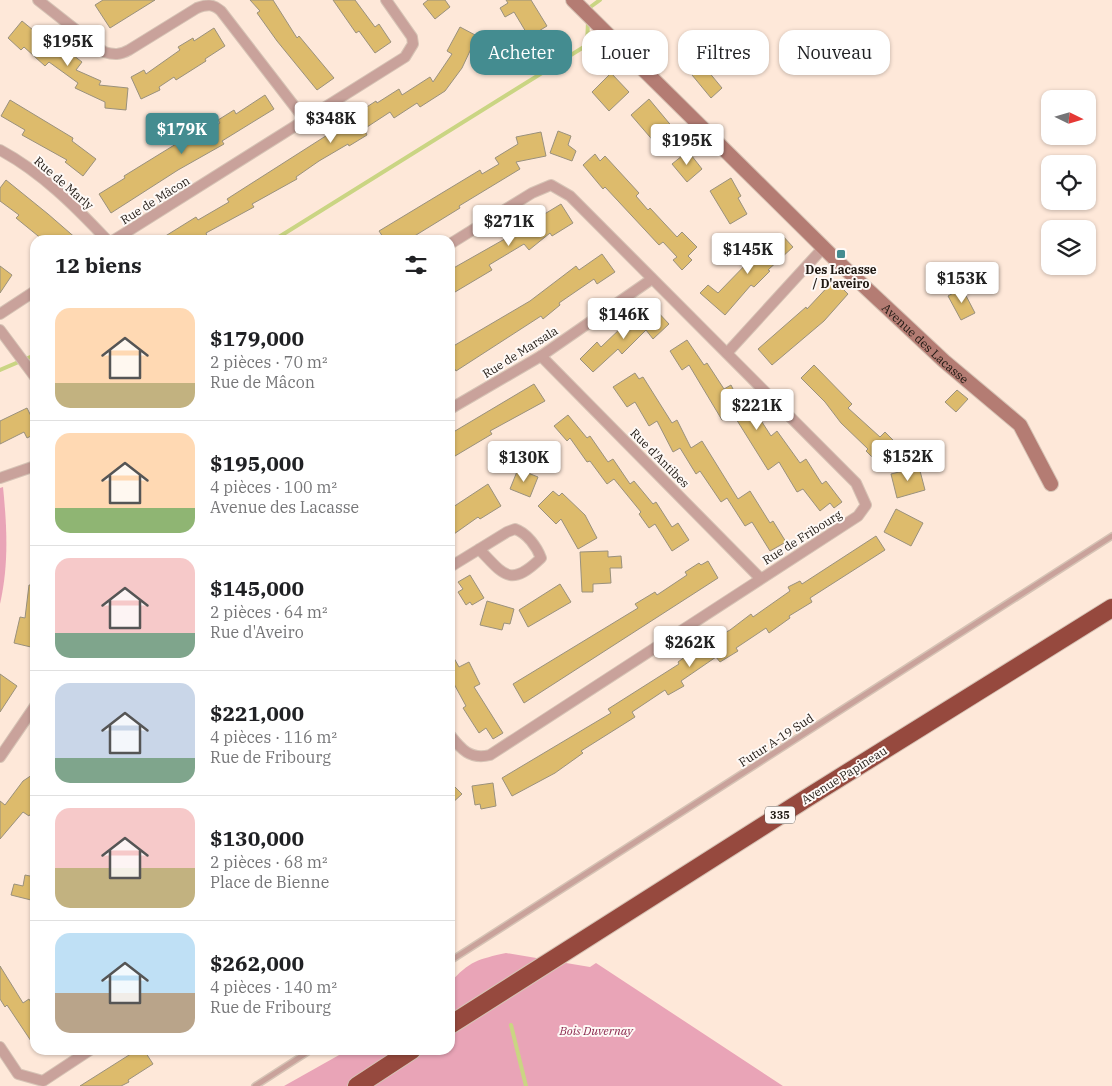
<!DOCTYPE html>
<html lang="fr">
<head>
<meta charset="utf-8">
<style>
	:root { --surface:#fff; --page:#f6f6f6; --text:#202124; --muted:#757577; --line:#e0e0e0; --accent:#448c90 }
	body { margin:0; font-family:"IBM Plex Serif",serif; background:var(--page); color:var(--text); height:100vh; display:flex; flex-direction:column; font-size:19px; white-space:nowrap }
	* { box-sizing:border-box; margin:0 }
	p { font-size:16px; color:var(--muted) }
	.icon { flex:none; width:28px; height:28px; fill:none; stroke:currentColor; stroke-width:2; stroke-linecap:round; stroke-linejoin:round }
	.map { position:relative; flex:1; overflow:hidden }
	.panel { position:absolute; left:30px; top:235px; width:425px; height:820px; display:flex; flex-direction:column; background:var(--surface); border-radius:15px; box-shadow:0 1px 4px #0004 }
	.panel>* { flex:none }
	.banner { position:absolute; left:470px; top:30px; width:475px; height:45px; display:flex; gap:10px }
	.needle { width:32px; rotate:95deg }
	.tools { position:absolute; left:1041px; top:90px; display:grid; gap:10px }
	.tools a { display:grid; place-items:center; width:55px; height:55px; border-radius:10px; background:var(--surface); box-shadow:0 1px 4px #0004; font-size:25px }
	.price { position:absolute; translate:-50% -42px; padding:0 11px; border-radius:5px; background:#fff; color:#222; font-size:16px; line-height:32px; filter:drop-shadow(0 1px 2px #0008) }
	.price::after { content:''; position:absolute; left:50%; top:30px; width:15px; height:11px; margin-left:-8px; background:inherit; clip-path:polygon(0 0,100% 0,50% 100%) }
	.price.selected { background:var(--accent); color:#fff }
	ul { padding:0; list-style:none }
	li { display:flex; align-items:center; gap:15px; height:125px; padding:0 25px }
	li+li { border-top:1px solid var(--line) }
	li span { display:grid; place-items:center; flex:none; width:140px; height:100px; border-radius:15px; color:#555 }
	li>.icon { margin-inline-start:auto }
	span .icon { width:60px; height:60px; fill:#fffc; stroke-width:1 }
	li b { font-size:21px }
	h2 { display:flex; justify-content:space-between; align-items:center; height:60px; padding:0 25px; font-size:21px }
	.pill { padding:0 18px; border-radius:15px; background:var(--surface); box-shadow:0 1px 4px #0004; font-size:18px; line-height:45px }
	.pill.selected { background:var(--accent); color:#fff }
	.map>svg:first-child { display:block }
</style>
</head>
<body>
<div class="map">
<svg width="1112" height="1086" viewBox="0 0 1112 1086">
	<rect width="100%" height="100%" fill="#fee8d9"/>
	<g fill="#e9a4b7">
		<path d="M3,487C7,527 9,564 0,604V488Z"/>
		<path d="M506,953L590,967L596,963L783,1086H284L348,1050H450V983C469,961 479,959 506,953Z"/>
	</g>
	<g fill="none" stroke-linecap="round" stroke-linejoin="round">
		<g stroke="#cad583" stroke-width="4">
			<path d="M588,11L589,8L600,0"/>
			<path d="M274,240L587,45L588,21"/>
			<path d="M0,370L35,355"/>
			<path d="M511,1025L526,1086"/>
		</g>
	</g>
	<g fill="#ddbb6c" stroke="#9a917d">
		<path d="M103,0H155L110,28L95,5Z"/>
		<path d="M250,0H273L297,38L299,36L334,78L317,90L277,41L257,13L260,11Z"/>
		<path d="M333,0H355L375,27L379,24L391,42L375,53L359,31L356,33Z"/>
		<path d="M428,0H445L450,7L435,19L423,4Z"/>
		<path d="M506,0H531L547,26L529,37L514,12L505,17L500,8L508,3Z"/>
		<path d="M22,21L66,57L69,52L82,62L76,70L101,81L99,85L128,88L126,110L105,108V102L75,88L78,83L49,62L45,66L24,47L21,50L8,38Z"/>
		<path d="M460,27L477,36L462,68L445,91L420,107L417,103L394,118L390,112L364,129L367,135L349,146L348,144L319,161L296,177L297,179L252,204L254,207L206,233L207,236L200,240H159L196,217L198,220L229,202L227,199L332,132L333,133L365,114L362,110L376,101L377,103L399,89L402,95L430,77L433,82L452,54L447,51Z"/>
		<path d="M214,28L225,46L205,59L206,61L176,80L174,77L159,87L160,90L141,99L131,77L144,70L146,74L180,50L178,47L193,38L194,41Z"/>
		<path d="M703,65L722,88L711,98L692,75Z"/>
		<path d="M611,73L629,92L609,111L592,92Z"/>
		<path d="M265,95L274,109L222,141L224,144L178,170L111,213L99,194L125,178L124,176L189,136L192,140L220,123L218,120L234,110L236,114Z"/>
		<path d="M649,99L674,129L656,144L631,115Z"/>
		<path d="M10,100L73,138L72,141L96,159L83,176L65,162L67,160L22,135L25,130L1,116Z"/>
		<path d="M558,131L571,136L568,145L576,151L572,161L550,153Z"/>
		<path d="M541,132L546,156L516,162L520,169L459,206L460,208L408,240H385L379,231L480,170L482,174L499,164L495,158L518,144L516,137Z"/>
		<path d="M688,151L702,169L687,182L672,164Z"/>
		<path d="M595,154L600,161L605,156L639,193L636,196L648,210L650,208L677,237L682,232L697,247L688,256L692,260L682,270L673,260L677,257L663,242L659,245L605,187L603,189L583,165Z"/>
		<path d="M731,178L741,196L738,198L747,214L730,224L710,191Z"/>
		<path d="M6,180L48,214L78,240H43L16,218L19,215L0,201V188Z"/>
		<path d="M561,204L573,223L552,236L550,233L529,250L524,244L489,265L492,270L450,295V270L510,236L531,219L533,221Z"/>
		<path d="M781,234L793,247L768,270L770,271L754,287L751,285L725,315L700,293L708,285L718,293L754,256Z"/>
		<path d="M602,254L615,272L597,284L594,279L559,303L560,305L543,319L541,316L456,371L450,361V348L530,301L576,266L579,270Z"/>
		<path d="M0,266L12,275L0,293Z"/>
		<path d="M834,280L848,294L824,321L772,365L758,349L806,307L807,309Z"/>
		<path d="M962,288L975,313L961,320L948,296Z"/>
		<path d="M654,308L669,324L653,339L646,330L622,354L618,349L593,372L580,359L597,342L601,347L623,326L628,332Z"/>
		<path d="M687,340L704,365L707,363L724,389L731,385L745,413L753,408L771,436L777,431L800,463L806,459L822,484L826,481L842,502L834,508L830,503L820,511L803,489L797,492L779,462L768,470L733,414L722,420L689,365L682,370L670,351Z"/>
		<path d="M814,365L852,404L848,408L880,437L885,432L903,450L886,466L877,456L874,459L866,451L868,449L841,423L825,402L801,378Z"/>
		<path d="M635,373L639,379L643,377L672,423L677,420L691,448L702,441L738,499L750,491L770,523L773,521L786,542L770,551L752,522L745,526L727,498L721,502L700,471L696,474L680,448L673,452L657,421L649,426L635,402L627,407L613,387Z"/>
		<path d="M534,384L545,401L490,431L492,434L450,459V434Z"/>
		<path d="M957,390L968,399L956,412L945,402Z"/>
		<path d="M27,408L35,424V434L27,438L24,432L0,444V421Z"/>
		<path d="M568,415L587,438L590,436L608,462L613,459L630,484L634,481L653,504L656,502L672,527L678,523L689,540L672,551L655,524L649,528L639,514L641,512L614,479L607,484L590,461L587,462L570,438L567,441L554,426Z"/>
		<path d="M919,467L925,490L897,498L891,474Z"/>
		<path d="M518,469L538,477L530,497L510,489Z"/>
		<path d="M488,484L501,506L480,519L478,517L454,534L450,528V509Z"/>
		<path d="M553,491L559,496L562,493L585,515L597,538L578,549L561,519L556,524L538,506Z"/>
		<path d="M896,509L923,523L911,546L884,532Z"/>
		<path d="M876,536L885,550L810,598L812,602L789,616L790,618L769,633L766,628L736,648L738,651L720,662L716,657L681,681L684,686L668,695L665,690L632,712L635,717L581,751L583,753L555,773L512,796L502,778L611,713L608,709L679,664L678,662L697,648L730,630L751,614L753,617L790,591L788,587L800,581L802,584Z"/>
		<path d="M608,551V557L621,556L622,568H610L611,583L593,584V592H582L580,552Z"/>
		<path d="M708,561L718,578L524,703L513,684L638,608L635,604L655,592L657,595L687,575L685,572L699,563L701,565Z"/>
		<path d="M470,575L484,598L472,605L470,602L466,605L458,592L463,589L458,582Z"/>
		<path d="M560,584L571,602L528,627L519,610Z"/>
		<path d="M29,585H35V648L14,643L20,617L25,618Z"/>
		<path d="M487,601L514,609L510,624L504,623L502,630L480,625Z"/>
		<path d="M450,651L459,667L469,662L480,684L474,687L503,733L493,739L486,728L479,733L463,708L466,706L454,684L450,687Z"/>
		<path d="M0,674L17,686L0,712Z"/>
		<path d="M35,773V807L29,816L23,812L0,839V801L5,805L23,781Z"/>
		<path d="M450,782L462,794L450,805Z"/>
		<path d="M493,783L496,806L481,809L480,804L475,805L472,786Z"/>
		<path d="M25,875L35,877V901L11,895L14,884L23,886Z"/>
		<path d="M0,966L23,1003L29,999L35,1010V1047L7,1005L5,1007L0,999Z"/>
		<path d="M137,1050H144L153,1064L128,1080L129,1082L121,1086H80Z"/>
	</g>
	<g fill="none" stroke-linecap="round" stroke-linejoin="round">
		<defs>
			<g id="lane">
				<path d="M450,961L1112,536"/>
				<path d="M255,1086L311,1050"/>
			</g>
			<g id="street">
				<path d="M38,0L104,52C114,55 120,55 129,50L197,8C208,4 213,4 221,11L305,120"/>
				<path d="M0,150C41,172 75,206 107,240"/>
				<path d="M114,240L405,57L413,44L412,37L386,0"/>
				<path d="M450,244L532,193L551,185L570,196L856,483L866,505L858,516L490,755C470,760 461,749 450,735"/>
				<path d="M0,314L35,291"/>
				<path d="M0,330L35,377"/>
				<path d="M727,353L823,248"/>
				<path d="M541,356L760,578"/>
				<path d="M450,409L541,356L652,279"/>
				<path d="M0,478L35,466"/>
				<path d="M450,567L507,532L515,529C527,533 537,547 541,558C510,588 504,575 479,549"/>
				<path d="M0,757L35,706"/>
				<path d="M0,1047L18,1074L43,1081L90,1050"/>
			</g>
			<g id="secondary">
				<path id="s1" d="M573,0L836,260L944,361L1020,425L1051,484"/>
			</g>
			<g id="highway">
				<path d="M450,1025L807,798L1112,608"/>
				<path d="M357,1086L412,1050"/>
			</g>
		</defs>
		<use href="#lane" stroke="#d6c3b5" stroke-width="8"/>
		<use href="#street" stroke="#d6c3b5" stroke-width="12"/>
		<use href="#secondary" stroke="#d6c3b5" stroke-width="16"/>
		<use href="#highway" stroke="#d6c3b5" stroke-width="20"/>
		<use href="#lane" stroke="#c9a29b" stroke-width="5"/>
		<use href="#street" stroke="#c9a29b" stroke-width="10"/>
		<use href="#secondary" stroke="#b47c73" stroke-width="14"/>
		<use href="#highway" stroke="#96493e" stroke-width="18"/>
	</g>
	<rect fill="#448c90" stroke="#fef9f6" stroke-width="2" x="836" y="249" width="10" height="10" rx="2.5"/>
	<g text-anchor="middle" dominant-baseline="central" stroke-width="4" stroke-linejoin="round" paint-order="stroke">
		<rect fill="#fef9f6" stroke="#625c56" stroke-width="1" x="765" y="806.5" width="30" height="17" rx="4"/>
		<g font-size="11" font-weight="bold" fill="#1f1812">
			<text x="780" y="815">335</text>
		</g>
		<g font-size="12" fill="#1f1812" stroke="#fef9f6">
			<text transform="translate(64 183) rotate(41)">Rue de Marly</text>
			<text transform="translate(155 200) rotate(-32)">Rue de Mâcon</text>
			<text stroke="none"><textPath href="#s1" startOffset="492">Avenue des Lacasse</textPath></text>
			<text transform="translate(520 352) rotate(-32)">Rue de Marsala</text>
			<text transform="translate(660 458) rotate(45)">Rue d'Antibes</text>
			<text transform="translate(802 537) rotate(-32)">Rue de Fribourg</text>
			<text transform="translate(776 740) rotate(-33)">Futur A-19 Sud</text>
			<text transform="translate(844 775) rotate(-32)">Avenue Papineau</text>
		</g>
		<g font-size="12" font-weight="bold" fill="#1f1812" stroke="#fef9f6">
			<text x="841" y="269">Des Lacasse<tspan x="841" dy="14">/ D'aveiro</tspan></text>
		</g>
		<g font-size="12" font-style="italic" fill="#8c2a4f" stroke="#fef9f6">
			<text x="596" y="1030">Bois Duvernay</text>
		</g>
	</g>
</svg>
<div class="tools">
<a><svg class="needle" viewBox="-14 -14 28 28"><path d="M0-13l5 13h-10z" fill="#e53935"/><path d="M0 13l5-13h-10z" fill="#757577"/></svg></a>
<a><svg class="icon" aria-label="locate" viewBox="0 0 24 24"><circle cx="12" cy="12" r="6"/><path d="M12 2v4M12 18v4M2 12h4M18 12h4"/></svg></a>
<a><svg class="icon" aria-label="layers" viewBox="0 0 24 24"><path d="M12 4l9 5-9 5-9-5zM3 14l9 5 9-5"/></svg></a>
</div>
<b class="price" style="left:68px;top:67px">$195K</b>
<b class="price" style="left:331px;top:144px">$348K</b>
<b class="price selected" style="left:182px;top:155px">$179K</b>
<b class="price" style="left:687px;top:166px">$195K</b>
<b class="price" style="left:509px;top:247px">$271K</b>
<b class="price" style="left:748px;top:275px">$145K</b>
<b class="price" style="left:962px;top:304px">$153K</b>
<b class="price" style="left:624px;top:340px">$146K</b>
<b class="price" style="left:757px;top:431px">$221K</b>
<b class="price" style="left:908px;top:482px">$152K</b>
<b class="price" style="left:524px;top:483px">$130K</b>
<b class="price" style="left:690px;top:668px">$262K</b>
<div class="banner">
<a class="pill selected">Acheter</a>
<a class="pill">Louer</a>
<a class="pill">Filtres</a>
<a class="pill">Nouveau</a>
</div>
<section class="panel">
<h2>12 biens<svg class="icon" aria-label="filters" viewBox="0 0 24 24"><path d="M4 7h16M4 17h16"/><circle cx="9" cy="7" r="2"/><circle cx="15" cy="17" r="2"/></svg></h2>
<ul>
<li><span style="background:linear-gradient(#ffd9b3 75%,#c2b280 0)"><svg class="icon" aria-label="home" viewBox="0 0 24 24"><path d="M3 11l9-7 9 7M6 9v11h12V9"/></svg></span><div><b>$179,000</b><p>2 pièces · 70 m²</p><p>Rue de Mâcon</p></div></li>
<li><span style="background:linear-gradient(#ffd9b3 75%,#8fb573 0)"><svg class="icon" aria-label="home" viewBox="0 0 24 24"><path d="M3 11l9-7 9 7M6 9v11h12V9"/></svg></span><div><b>$195,000</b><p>4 pièces · 100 m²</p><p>Avenue des Lacasse</p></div></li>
<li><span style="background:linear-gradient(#f6c9c9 75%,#7fa58c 0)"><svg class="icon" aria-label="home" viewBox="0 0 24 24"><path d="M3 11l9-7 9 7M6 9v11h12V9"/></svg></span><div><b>$145,000</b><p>2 pièces · 64 m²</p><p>Rue d'Aveiro</p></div></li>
<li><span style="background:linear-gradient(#c9d6e8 75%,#7fa58c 0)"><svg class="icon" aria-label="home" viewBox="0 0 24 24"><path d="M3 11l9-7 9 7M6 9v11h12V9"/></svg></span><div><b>$221,000</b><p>4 pièces · 116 m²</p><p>Rue de Fribourg</p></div></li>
<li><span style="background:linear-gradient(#f6c9c9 60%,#c2b280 0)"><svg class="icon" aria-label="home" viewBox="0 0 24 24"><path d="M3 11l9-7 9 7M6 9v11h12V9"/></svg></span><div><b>$130,000</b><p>2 pièces · 68 m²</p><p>Place de Bienne</p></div></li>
<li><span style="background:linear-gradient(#bfe0f5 60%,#b9a48a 0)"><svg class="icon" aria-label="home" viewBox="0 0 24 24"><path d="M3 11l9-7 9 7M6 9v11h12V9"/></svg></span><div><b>$262,000</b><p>4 pièces · 140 m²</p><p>Rue de Fribourg</p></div></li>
</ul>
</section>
</div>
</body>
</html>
